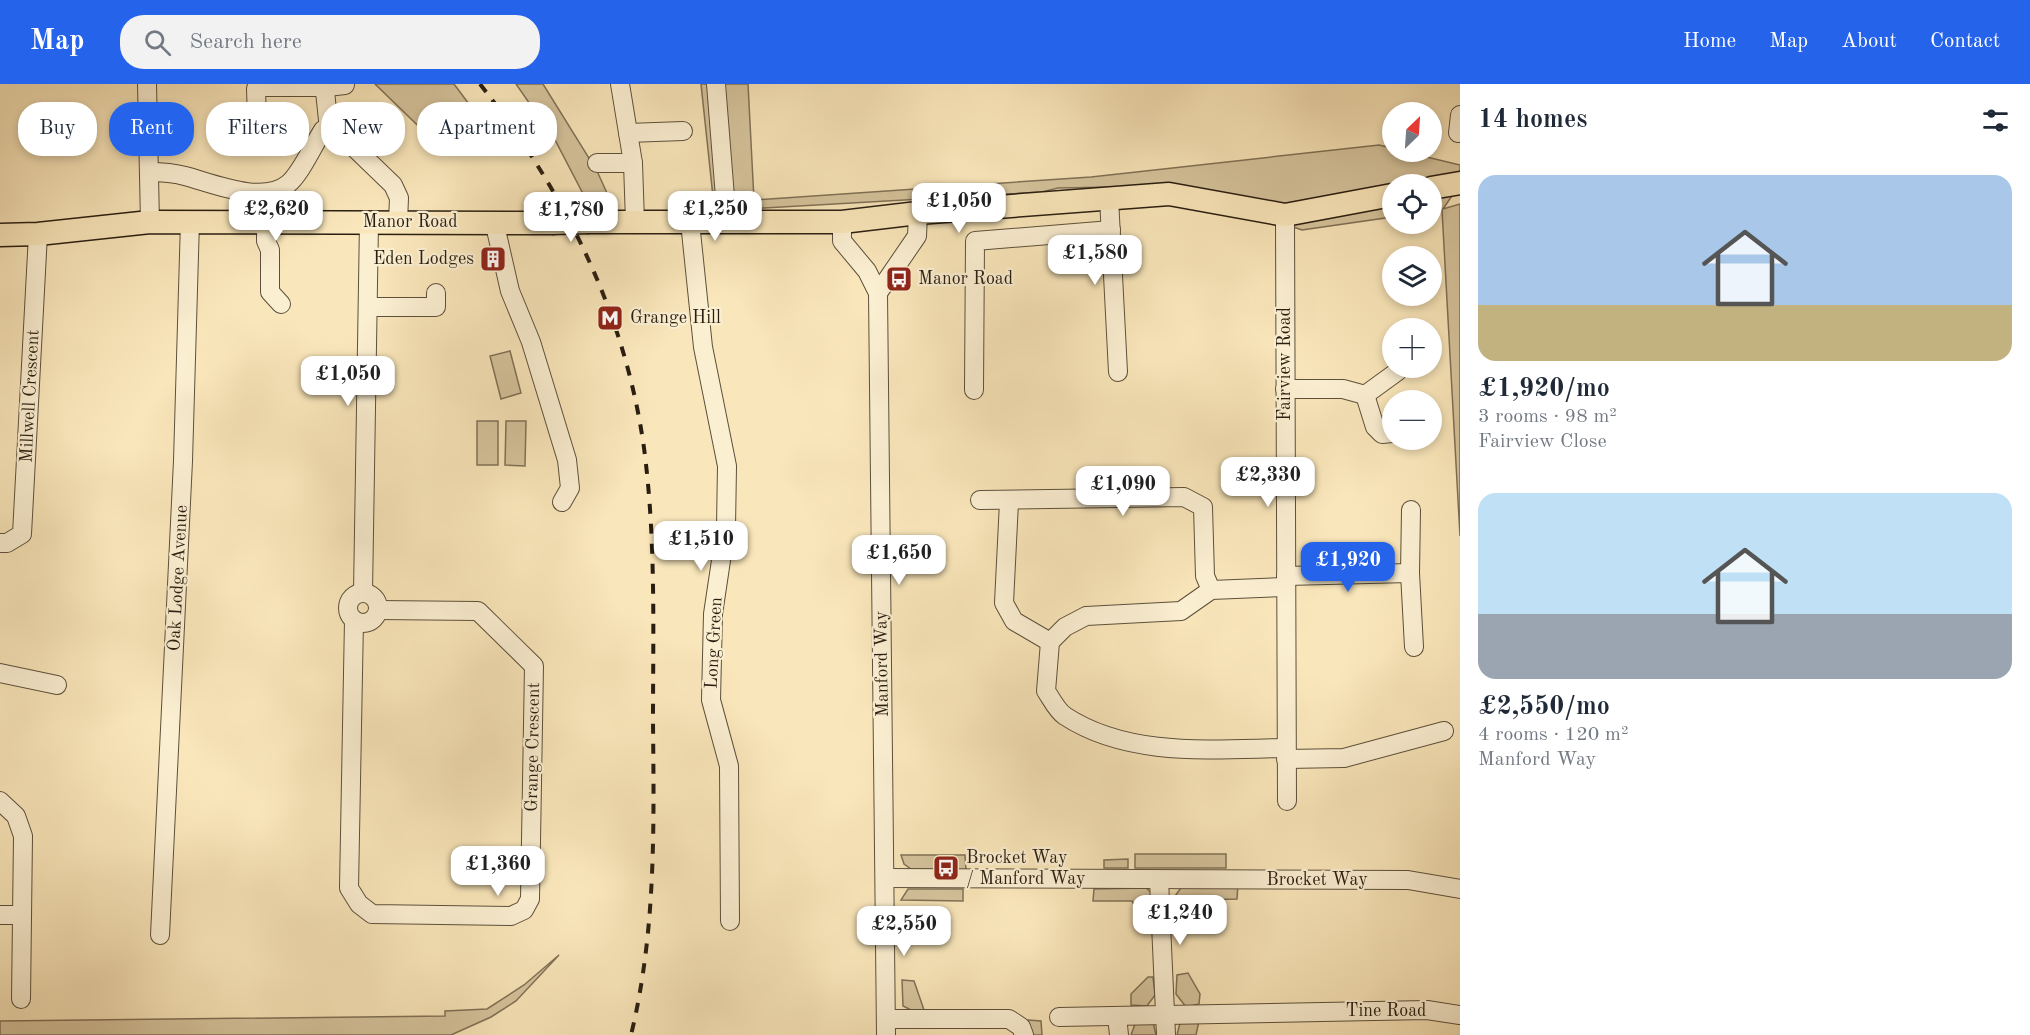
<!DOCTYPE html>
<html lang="en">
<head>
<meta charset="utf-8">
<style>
	:root { --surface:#fff; --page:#f2f2f3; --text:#1f2937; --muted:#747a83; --accent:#2563eb }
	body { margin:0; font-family:"Old Standard TT",serif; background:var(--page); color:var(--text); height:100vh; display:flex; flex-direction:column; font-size:22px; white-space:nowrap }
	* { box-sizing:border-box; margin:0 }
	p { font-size:20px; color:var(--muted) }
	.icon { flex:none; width:33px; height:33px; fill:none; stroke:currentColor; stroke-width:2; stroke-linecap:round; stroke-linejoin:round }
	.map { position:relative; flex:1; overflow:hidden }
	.details { display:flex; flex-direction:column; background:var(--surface); width:570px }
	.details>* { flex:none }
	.guide { position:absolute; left:18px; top:18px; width:570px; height:54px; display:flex; gap:12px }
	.needle { width:39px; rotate:25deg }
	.buttons { position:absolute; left:1382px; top:18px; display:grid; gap:12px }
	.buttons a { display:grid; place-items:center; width:60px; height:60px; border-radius:50%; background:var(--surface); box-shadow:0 3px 9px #0003; font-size:30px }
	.price { position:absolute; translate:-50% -51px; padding:0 14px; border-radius:12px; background:#fff; color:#222; font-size:20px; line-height:39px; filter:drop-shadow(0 2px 3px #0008) }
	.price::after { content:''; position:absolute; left:50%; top:36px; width:18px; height:14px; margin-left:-9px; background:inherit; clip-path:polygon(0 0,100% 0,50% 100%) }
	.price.selected { background:var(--accent); color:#fff }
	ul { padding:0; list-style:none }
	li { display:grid; align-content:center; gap:12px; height:318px; padding:0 18px }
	li span { display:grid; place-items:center; height:186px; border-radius:18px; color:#555 }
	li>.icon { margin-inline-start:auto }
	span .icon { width:108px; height:108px; fill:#fffc; stroke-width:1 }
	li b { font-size:26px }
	h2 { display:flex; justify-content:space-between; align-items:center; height:72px; padding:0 18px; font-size:26px }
	.pill { padding:0 21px; border-radius:24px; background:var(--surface); box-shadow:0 3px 9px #0003; font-size:21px; line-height:54px }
	.pill.selected { background:var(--accent); color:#fff }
	header { display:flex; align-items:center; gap:36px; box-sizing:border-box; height:84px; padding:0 30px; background:var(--accent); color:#fff }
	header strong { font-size:28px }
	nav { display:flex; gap:33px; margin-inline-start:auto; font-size:21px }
	.search { width:420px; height:54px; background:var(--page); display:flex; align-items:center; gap:15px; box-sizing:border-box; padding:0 21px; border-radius:24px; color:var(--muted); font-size:22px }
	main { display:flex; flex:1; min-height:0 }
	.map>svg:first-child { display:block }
</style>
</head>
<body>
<header>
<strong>Map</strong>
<div class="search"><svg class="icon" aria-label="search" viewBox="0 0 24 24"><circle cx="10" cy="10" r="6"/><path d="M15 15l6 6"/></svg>Search here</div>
<nav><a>Home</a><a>Map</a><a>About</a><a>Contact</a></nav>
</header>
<main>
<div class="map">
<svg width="1460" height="951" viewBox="0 0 1460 951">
	<rect width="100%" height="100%" fill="#f9e6ba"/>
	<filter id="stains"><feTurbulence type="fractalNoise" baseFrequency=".00333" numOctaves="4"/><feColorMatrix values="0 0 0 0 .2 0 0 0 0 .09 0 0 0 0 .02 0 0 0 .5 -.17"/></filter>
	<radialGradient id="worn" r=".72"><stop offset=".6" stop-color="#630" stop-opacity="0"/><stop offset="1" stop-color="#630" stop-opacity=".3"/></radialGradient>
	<g fill="#d6c49d" stroke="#807157" stroke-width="1.5">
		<path d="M375,0H454L484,40L468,65H442Z"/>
		<path d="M516,0H543L597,87L616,129L591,125L555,56Z"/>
		<path d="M701,0H748L754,116L1091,93L1379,61L1392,64V68H1406L1460,81V100L1443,125L1460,120V452L1442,126L1431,127V100H1392V133L1302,146L1196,110L1112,109L1111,103L1058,104L1042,108L764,124L738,125L714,122Z"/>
		<path d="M510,267L521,309L501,315L490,272Z"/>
		<rect x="477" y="337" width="21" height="44"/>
		<path d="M506,337H526L525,382L505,381Z"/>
		<rect x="1135" y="770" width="91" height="14"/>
		<path d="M901,771H965L966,786L911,785L904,780Z"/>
		<path d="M1128,775V784H1104V776Z"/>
		<path d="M1238,800L1237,815L1196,816L1195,842L1186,841L1185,851H1176L1175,812L1183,801Z"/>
		<path d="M1146,804L1154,811L1153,848L1146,846L1132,817H1093L1094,805Z"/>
		<path d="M908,805H963V817L901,816Z"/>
		<path d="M559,871L516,917L491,933L451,951H0V937L445,932V927L487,925L524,901Z"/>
		<path d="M1188,889L1200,910L1199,920L1186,923L1176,910L1177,891Z"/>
		<path d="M1148,893H1153L1155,911L1147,922L1131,921V910Z"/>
		<path d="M902,896L914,897L924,926H911L903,922Z"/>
		<path d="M1028,936L1041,937L1042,951H1028Z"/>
		<path d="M1199,937L1196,951H1177L1180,939Z"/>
		<path d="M1153,938L1156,951H1131L1135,940Z"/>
	</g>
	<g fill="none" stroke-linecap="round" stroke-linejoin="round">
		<defs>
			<g id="minor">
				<path d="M147,0L150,138"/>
				<path d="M620,0L633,79L635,138"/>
				<path d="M716,0L727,138"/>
				<path d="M325,7L327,3L345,1"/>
				<path d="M257,36L256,5L262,3H318L325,7L329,46"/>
				<path d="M628,49L683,47"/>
				<path d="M1458,49L1460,31"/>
				<path d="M597,79H633"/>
				<path d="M149,88C161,88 174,89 185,92C212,99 263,121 288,100C300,91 314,60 323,46H336L393,101L399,114L398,138"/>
				<path d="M1109,114L1118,288"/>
				<path d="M1285,131L1287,717"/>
				<path d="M266,137V157L270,166V208L281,220"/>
				<path d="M494,137L510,207L531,258L567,376L570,404L562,418"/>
				<path d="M690,138L703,263L727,382L726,443L713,530L711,616L729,682L730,837"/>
				<path d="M842,138V157L867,187L878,209L886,951"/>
				<path d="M878,209L917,152L918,129"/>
				<path d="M368,223H436V209"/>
				<path d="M1285,305H1343L1365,311L1398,287"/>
				<path d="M974,306L975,157L1111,146"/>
				<path d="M1365,311L1375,343L1382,350L1392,349"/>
				<path d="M980,416L1184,413L1203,423L1205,492L1211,506"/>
				<path d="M1009,418L1004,519L1014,537L1050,558"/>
				<path d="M1411,426L1410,489L1414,563"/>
				<path d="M0,459H7L22,450L38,150"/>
				<path d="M1286,492L1410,489"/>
				<path d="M1285,503L1211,506L1181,527L1086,532L1065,543L1050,558L1046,607C1051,614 1057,627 1065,632C1129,674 1214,665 1286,664"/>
				<path d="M363,509L369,138"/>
				<circle cx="363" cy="524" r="15"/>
				<path d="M354,536L349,804L359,820L372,830L511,832L524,826L530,815L534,582L478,527L378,526"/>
				<path d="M0,589L57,601"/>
				<path d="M1286,675L1344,674L1444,647"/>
				<path d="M0,717L16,732L23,752L21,915"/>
				<path d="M885,794L1408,796L1460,805"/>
				<path d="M1159,796L1166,951"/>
				<path d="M0,831H22"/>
				<path d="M160,851L183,377L190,137"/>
				<path d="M1117,932L1119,951"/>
				<path d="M1059,933L1427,926L1460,931"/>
				<path d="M886,935H1009L1021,943L1024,951"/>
			</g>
			<g id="major">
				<path d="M1431,104L1460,99"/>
				<path d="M589,138H842L918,129L1169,110L1285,131L1392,111"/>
				<path d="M0,151L38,150L150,138L552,139"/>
			</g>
		</defs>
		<use href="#minor" stroke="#5d503b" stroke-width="20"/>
		<use href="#major" stroke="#291e11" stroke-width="25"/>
		<use href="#minor" stroke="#fbefd2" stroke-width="18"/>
		<use href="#major" stroke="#f9e6ba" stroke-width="22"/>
		<path stroke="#291e11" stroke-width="4" stroke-dasharray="10 10" stroke-linecap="butt" d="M480,0C564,107 625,228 644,364C656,455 653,547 653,638C654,744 656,848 631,951"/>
		<defs>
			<path id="major-bridge" d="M552,139L589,138"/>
		</defs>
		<use href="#major-bridge" stroke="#291e11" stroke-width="25" stroke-linecap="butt"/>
		<use href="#major-bridge" stroke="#f9e6ba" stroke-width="22"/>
	</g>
	<defs>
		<symbol id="building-square" viewBox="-11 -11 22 22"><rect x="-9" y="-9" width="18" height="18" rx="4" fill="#8f2418" stroke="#fbefd2"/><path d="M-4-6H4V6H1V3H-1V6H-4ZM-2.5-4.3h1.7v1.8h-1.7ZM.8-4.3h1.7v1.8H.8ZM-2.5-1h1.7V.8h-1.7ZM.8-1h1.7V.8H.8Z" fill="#fff"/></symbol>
		<symbol id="bus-square" viewBox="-11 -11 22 22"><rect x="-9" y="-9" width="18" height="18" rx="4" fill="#8f2418" stroke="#fbefd2"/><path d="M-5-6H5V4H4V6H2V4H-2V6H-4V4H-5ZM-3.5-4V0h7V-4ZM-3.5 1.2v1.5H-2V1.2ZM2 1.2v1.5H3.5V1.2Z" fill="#fff"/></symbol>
		<symbol id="metro-square" viewBox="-11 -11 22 22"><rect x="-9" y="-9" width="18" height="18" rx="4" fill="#8f2418" stroke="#fbefd2"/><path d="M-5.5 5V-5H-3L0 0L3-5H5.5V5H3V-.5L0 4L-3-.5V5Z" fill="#fff"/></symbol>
	</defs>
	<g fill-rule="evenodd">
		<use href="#building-square" x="478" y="160" width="30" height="30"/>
		<use href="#bus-square" x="884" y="180" width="30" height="30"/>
		<use href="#metro-square" x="595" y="219" width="30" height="30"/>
		<use href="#bus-square" x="931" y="769" width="30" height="30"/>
	</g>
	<g text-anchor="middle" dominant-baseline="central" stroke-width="4.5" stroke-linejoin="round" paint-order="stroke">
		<g font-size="18" fill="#291e11" stroke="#fbefd2">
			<text x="410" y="138">Manor Road</text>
			<text transform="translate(1285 280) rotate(-90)">Fairview Road</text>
			<text transform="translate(30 312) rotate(-87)">Millwell Crescent</text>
			<text transform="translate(178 494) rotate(-87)">Oak Lodge Avenue</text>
			<text transform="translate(714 559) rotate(-87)">Long Green</text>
			<text transform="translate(882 580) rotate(-91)">Manford Way</text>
			<text transform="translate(533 663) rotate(-89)">Grange Crescent</text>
			<text x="1317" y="796">Brocket Way</text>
			<text x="1386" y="927">Tine Road</text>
		</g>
		<g font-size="18" fill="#291e11" stroke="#fbefd2" text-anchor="start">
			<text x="474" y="175" text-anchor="end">Eden Lodges</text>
			<text x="918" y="195">Manor Road</text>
			<text x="630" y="234">Grange Hill</text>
			<text x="966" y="774">Brocket Way<tspan x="966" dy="21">/ Manford Way</tspan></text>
		</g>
	</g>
	<rect width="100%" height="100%" filter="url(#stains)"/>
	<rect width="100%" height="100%" fill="url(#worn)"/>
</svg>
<div class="buttons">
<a><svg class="needle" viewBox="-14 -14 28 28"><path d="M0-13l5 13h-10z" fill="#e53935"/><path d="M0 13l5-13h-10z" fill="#747a83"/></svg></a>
<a><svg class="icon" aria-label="locate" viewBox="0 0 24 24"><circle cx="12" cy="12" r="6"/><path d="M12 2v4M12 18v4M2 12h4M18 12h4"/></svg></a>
<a><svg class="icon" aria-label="layers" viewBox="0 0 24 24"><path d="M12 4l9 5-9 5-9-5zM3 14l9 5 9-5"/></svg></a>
<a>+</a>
<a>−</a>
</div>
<b class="price" style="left:959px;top:150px">£1,050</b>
<b class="price" style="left:276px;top:158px">£2,620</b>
<b class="price" style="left:715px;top:158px">£1,250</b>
<b class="price" style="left:571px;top:159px">£1,780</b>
<b class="price" style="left:1095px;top:202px">£1,580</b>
<b class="price" style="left:348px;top:323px">£1,050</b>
<b class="price" style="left:1268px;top:424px">£2,330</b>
<b class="price" style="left:1123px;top:433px">£1,090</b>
<b class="price" style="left:701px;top:488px">£1,510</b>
<b class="price" style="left:899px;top:502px">£1,650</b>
<b class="price selected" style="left:1348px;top:509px">£1,920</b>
<b class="price" style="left:498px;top:813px">£1,360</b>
<b class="price" style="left:1180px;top:862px">£1,240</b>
<b class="price" style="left:904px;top:873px">£2,550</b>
<div class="guide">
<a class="pill">Buy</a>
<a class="pill selected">Rent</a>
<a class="pill">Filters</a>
<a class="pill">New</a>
<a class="pill">Apartment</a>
</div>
</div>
<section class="details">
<h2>14 homes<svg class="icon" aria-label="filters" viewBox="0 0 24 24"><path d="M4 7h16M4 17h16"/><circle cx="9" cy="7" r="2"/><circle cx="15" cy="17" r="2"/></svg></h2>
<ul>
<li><span style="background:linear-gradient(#a9c7e8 70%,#c2b280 0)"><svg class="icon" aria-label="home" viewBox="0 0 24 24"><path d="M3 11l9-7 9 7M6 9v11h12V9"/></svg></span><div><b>£1,920/mo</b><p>3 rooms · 98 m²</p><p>Fairview Close</p></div></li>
<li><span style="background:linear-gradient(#bfe0f5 65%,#9aa5b1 0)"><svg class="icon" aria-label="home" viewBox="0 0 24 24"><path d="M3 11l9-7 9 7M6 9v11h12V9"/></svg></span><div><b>£2,550/mo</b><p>4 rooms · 120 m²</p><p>Manford Way</p></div></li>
</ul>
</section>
</main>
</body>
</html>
